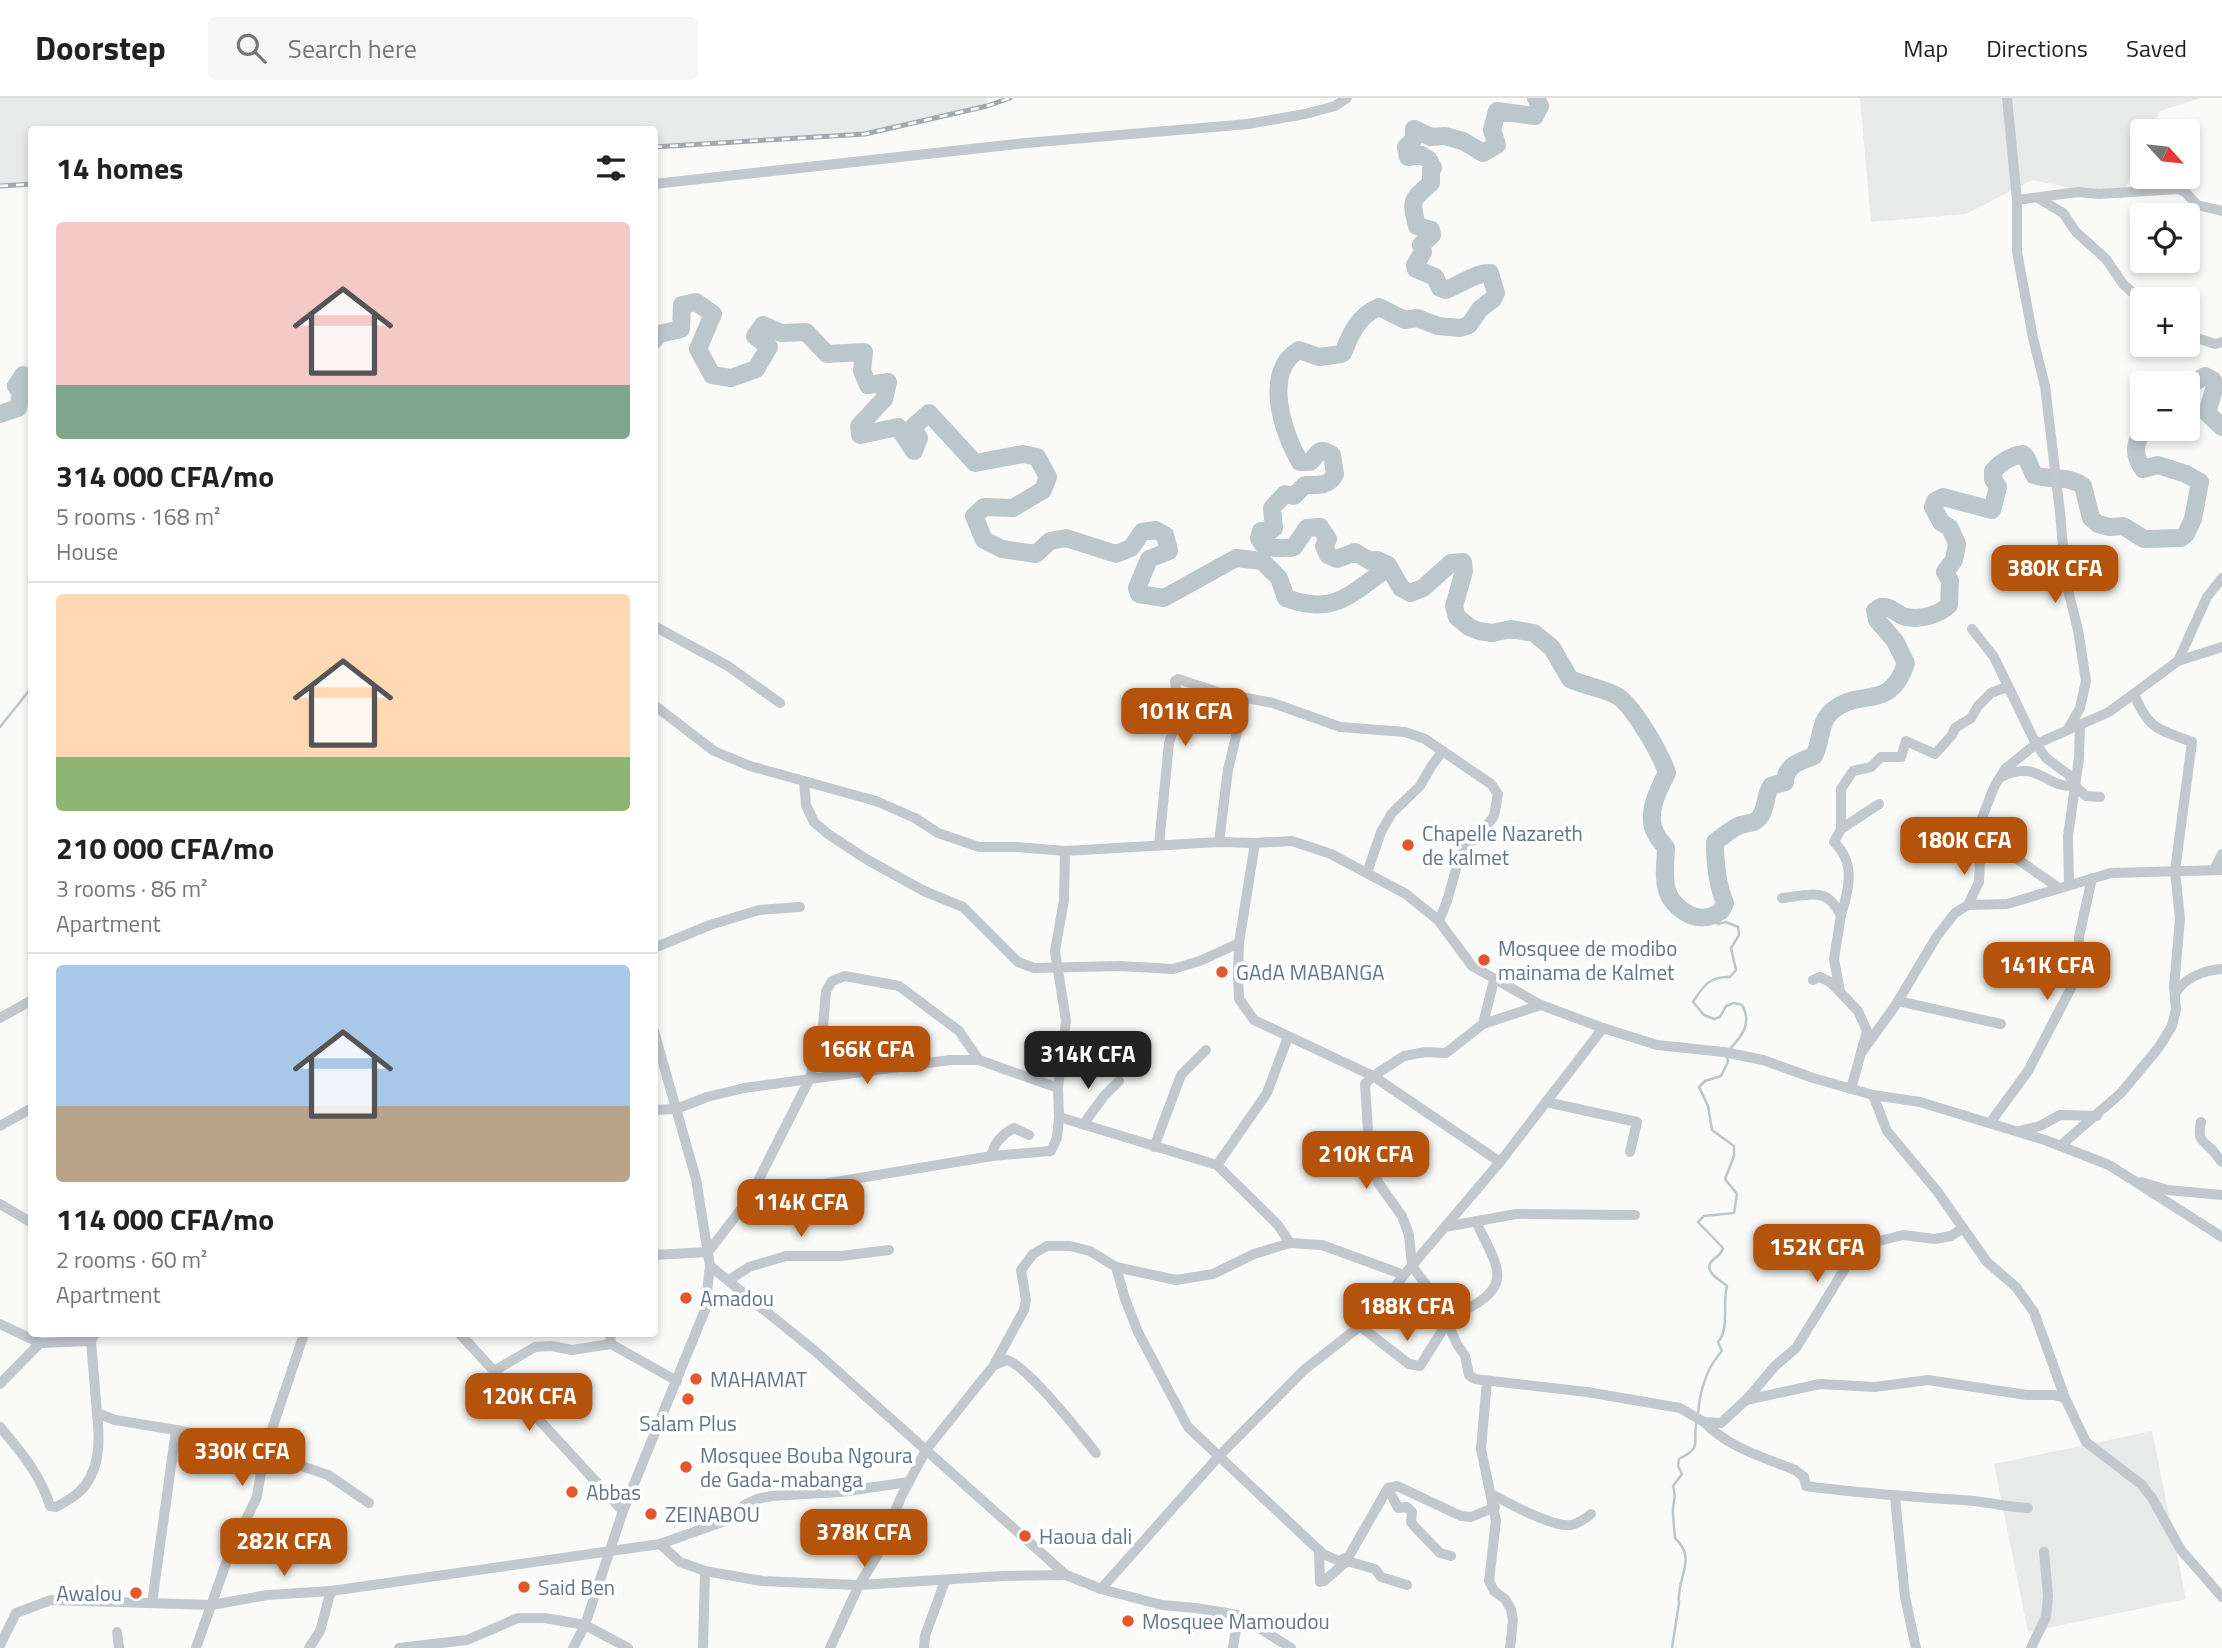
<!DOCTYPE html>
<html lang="en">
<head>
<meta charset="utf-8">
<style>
	:root { --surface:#fff; --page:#f6f6f6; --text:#222; --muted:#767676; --line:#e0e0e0; --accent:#b45309 }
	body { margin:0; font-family:"Titillium Web",sans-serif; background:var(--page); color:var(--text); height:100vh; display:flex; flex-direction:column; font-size:26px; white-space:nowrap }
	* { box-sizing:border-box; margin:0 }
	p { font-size:23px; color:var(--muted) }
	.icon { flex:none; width:38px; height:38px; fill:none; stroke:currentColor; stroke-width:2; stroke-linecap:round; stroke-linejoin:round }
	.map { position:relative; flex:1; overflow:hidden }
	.drawer { position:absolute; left:28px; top:28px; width:630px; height:1211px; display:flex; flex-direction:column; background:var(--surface); border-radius:7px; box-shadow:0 4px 10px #0003 }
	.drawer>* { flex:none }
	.needle { width:46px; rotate:117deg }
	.buttons { position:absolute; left:2130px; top:21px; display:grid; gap:14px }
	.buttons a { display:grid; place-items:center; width:70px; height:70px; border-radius:7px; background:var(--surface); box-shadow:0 4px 10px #0003; font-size:35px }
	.price { position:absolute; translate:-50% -60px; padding:0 16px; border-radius:14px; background:var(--accent); color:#fff; font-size:23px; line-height:46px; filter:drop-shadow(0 2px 4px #0008) }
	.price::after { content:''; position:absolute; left:50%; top:42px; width:21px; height:16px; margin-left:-10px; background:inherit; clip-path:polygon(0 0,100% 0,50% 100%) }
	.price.on { background:#222; color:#fff }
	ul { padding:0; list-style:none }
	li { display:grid; align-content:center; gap:14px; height:371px; padding:0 28px }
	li+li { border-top:2px solid var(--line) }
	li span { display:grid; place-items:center; height:217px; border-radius:7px; color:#555 }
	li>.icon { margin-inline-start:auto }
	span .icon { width:126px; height:126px; fill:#fffc; stroke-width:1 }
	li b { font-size:30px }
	h2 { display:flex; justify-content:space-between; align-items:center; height:84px; padding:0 28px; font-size:30px }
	header { display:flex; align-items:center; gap:42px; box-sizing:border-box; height:98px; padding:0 35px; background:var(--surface); border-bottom:2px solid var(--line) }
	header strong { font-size:33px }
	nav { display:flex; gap:38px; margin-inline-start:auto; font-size:24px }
	.search { width:490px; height:63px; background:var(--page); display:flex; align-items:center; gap:18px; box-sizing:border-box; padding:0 24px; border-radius:7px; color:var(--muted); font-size:26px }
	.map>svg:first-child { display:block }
</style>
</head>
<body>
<header>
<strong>Doorstep</strong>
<div class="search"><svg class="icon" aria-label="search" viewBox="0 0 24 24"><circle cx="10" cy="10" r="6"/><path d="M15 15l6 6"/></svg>Search here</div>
<nav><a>Map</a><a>Directions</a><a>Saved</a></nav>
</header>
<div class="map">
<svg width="2222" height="1550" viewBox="0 0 2222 1550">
	<rect width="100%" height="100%" fill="#fafaf8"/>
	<g fill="#e8e9e9">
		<path d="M0,0H987V8L865,36L655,49L654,32H32L31,86L0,88Z"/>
		<path d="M1860,0H2201L2160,13L2150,33H2142V49L2122,100L2032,82L1966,116L1871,124Z"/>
		<path d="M2152,1333L2186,1501L2028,1534L1994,1366Z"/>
	</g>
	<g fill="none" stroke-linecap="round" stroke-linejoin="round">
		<g stroke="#bbc7cb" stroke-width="2.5">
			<path d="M0,629L32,589"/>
			<path d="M1710,819L1718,826L1726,824L1738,829L1739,837L1731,850L1736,872L1730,879C1710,878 1703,888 1693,904L1704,917L1714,921L1720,919L1726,908L1734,905L1742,907C1753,926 1741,939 1729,952"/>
			<path d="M1698,1316C1700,1292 1706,1270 1722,1253L1718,1244C1730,1230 1722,1206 1727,1188C1721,1183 1704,1174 1711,1164C1716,1157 1719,1161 1723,1150L1698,1124L1704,1118L1734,1115L1737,1096L1725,1081L1734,1058V1048L1712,1032L1708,1008L1699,989L1705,983L1721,978L1728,964L1727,958"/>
			<path d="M1672,1550L1679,1505C1676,1480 1698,1461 1675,1440C1674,1430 1673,1420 1673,1411C1673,1400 1677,1403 1673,1388L1682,1376L1678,1368L1679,1361C1705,1348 1691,1344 1697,1322"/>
		</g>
		<g stroke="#bbc7cb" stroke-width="18">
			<path d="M1536,0L1540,8L1535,18L1497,13L1492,32L1497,47L1483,55L1463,43L1445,38L1431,39L1414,31V41L1406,49L1408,59L1421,57L1429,62L1433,70H1431V85C1412,102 1410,100 1417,128L1431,132L1432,137L1421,147L1423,154L1415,167L1416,171L1435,179L1440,190L1445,192C1459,188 1476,174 1490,175L1496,195L1493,201L1480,211L1469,227L1460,230L1438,228L1417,220L1405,222L1379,209C1358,218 1351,235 1343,255L1341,256L1319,259L1299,252C1262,273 1283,336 1300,364H1310C1320,355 1317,348 1332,357L1335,376C1329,389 1317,387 1305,387L1294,398L1285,396L1272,410L1274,430L1269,434L1261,433L1259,440C1264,454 1279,449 1291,450L1294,449L1307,430L1320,429L1328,441L1324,448L1328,457L1337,461L1355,454L1370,463L1377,462L1388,467L1401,490L1410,495L1423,490L1451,465L1463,464L1464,473L1454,508L1457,519L1469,529L1479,533L1492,535L1511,531L1534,535L1552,550L1570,581C1585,588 1603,590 1617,598C1633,607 1662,658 1667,675C1658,692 1645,717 1656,736C1658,741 1663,745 1666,750C1665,779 1659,801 1690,817C1702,822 1711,820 1721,813L1725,805C1717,786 1715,764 1715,744C1722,739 1730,732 1738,728C1745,725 1754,726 1759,720C1767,711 1764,699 1771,688L1785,684C1786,666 1800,664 1814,658C1822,642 1819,624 1832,613C1859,589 1890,615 1906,565L1895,543L1877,522L1875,513C1879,510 1880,508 1885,509C1893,510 1899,518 1906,519C1920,522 1939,517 1949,507L1950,483L1945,474L1954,462L1957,446L1950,430L1941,424L1933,409L1935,403L1943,399L1992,412L1998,389L1993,381V373C2001,364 2011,358 2023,356L2026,359L2034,377C2050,383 2069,377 2083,388L2091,420L2098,426L2110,429L2123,428L2144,441L2181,440L2186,436L2193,421L2200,384L2186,376L2158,367L2143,371C2133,357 2134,344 2145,331"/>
			<path d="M654,242L659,236L681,231L682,207L696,204L713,216L698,251L712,277L731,280L756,271L769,249L755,238L763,227L781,235L806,234L827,256L864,254L862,273L868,287L888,284L884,301L859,328L860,337L898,329L914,353L919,340L913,329L929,315L975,365L1023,356L1037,359L1048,379L1043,392L1013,410L984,409L974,418L984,442L1002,451L1036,456L1050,443L1066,440L1116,456L1131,450L1142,434L1156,432L1165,437L1169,453L1149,461L1137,490L1139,496L1164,500L1236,460L1262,463L1279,480L1286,500C1335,518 1350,496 1389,469"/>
			<path d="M2188,288L2205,278L2213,282L2215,288L2207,315L2222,329"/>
			<path d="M0,316L18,310L21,295L16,288L23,277L32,280"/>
		</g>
		<g stroke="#c3c8cc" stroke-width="10">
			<path d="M2007,0L2017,102V154L2033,240L2045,288L2060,414L2066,484L2078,532L2086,583L2080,610L2068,631"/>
			<path d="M654,86L1026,45L1248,26L1305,16L1335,8L1347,0"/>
			<path d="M2038,100L2063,115L2076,134L2106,161L2123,186L2142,203"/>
			<path d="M2017,102L2078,94L2099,96L2179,91L2186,95L2197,107L2222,113"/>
			<path d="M2188,237L2215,246L2222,244"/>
			<path d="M654,528L728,568L780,605"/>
			<path d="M1972,531L1994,559L2036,646L2046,660L2069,677L2075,688L2086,698L2100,699"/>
			<path d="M2178,563L2207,499L2222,480"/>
			<path d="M654,607L714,653L750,668L876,703L915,720L938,735L979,749H1017L1065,753L1219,744L1255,745L1292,743L1331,756L1406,796L1438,822L1472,868L1541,907L1603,930L1657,947L1724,954L1763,962L1813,980L1873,997L1920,1004L2045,1042L2109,1067L2222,1139"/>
			<path d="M2001,679C2041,661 2043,690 2075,688"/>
			<path d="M804,683L806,707L814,724L828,736L866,761L924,793L963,809L1018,864L1034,870L1119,868L1173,871L1200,863L1239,845"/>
			<path d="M1982,720L2007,754L2059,790"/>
			<path d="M1841,731L1879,706"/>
			<path d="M1219,744L1228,672L1245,601"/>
			<path d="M1255,745L1239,845L1238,877L1239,901L1254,922L1373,978L1500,1064"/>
			<path d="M1159,747L1169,645L1178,616L1175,583L1178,581L1221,595L1273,605L1340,629L1405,634L1425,641L1491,686L1498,696L1494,718L1481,736L1462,750L1447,803L1439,823"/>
			<path d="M2214,772L2222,756"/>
			<path d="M1367,775L1381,734L1392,715L1420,688L1432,667L1443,653"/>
			<path d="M2069,786L2068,738L2079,660L2080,626"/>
			<path d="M1782,800C1797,799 1820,791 1831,803C1835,807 1838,813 1841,817L1834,861L1840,894L1858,913L1867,933L1851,991"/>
			<path d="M1968,807L2007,806L2111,775L2222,772"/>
			<path d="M1841,817C1849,791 1856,765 1834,744L1841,731V691L1853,673L1871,669L1881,659H1901L1906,643L1935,656L1952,637L1955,630L1971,620L1978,608L1991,595L2004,590L2010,592"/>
			<path d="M654,850L710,827L759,812L800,809"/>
			<path d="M1813,882L1820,879L1830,884L1840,894"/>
			<path d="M2175,896C2184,880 2204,872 2222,871"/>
			<path d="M1898,903L2001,926"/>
			<path d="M1541,907L1483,926L1446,955L1425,954L1404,958L1373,978L1365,986L1370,1063L1379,1086L1402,1118L1409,1137L1412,1168L1436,1200L1457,1246L1465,1258L1469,1277L1475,1281L1587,1294L1680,1310L1704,1324L1721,1325L1746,1302L1775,1268L1796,1250L1849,1164L1875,1144L1903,1137L1935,1141L1951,1138L1963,1130"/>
			<path d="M0,920L32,902"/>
			<path d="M1483,926L1494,882"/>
			<path d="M1861,955L1895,908L1937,838L1955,815L1968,807L1979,784L1982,720L1994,689L2005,671L2036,646L2109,614L2178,563L2222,549"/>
			<path d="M979,962L959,933L899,888L845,878L832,883L826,893L823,929L810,980L749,1101L823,1086L992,1058L1051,1053L1057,1040L1059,1019L1058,990L1066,923L1055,853L1064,802L1065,753"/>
			<path d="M1873,997L1887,1033L1937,1093L1987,1164L2016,1189L2034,1214L2065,1300L2086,1344L2142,1387L2152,1400L2181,1452L2222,1499"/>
			<path d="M1546,1004L1637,1024L1630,1054"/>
			<path d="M654,1012L676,1011L707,999L744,990L950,962H979L1058,990"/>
			<path d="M1059,1019L1217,1067L1278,1127L1290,1145"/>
			<path d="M2201,1024C2198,1039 2199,1040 2210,1050C2215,1054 2218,1060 2222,1064"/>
			<path d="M1084,1025L1105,997L1119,983"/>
			<path d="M1990,1025L2028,973L2073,886L2079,869V839L2092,780"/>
			<path d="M0,1028L32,1010"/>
			<path d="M2019,1033L2040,1028L2060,1017L2097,1018"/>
			<path d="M2060,1048L2121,995L2159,949L2172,928L2176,911L2174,889L2180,821L2175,773L2192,644C2159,631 2149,633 2134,596"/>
			<path d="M1154,1049L1181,977L1206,952"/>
			<path d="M992,1058C992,1046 1004,1035 1014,1030L1029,1037"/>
			<path d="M1217,1067L1267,995L1288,939"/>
			<path d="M2141,1084L2168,1092L2222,1097"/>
			<path d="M0,1106L32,1125"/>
			<path d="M1445,1129L1516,1116L1635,1117"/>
			<path d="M654,1157L708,1154L749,1101"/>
			<path d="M710,1168L815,1253L1066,1477L1101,1491L1162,1507L1196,1510L1238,1517L1291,1550"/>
			<path d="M1116,1169L1125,1201L1138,1234L1188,1329L1323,1456L1339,1463L1349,1458L1388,1390L1397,1388L1461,1418L1471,1419L1495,1409"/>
			<path d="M729,1182L749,1169L786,1158H841L889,1152"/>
			<path d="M1374,1218L1436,1200L1465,1212C1518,1186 1494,1165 1476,1123"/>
			<path d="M0,1226L40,1245"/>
			<path d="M1361,1229L1409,1266L1420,1268L1447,1225"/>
			<path d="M95,1236L91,1243L97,1315L115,1322L176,1332L152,1505"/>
			<path d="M460,1236L623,1413"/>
			<path d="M610,1236L611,1246L677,1283"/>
			<path d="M994,1267L1007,1262C1027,1268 1081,1336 1096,1355"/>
			<path d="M494,1273L535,1249L551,1248L572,1252L611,1246"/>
			<path d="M1487,1283L1481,1351L1496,1423L1489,1483L1494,1493L1505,1501L1511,1511L1513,1522L1510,1550"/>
			<path d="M0,1286L40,1245L91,1243"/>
			<path d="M1746,1302L1820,1286L1875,1289L1928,1282L2027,1297H2054L2065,1300"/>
			<path d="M1704,1324C1729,1350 1763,1359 1795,1372L1804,1379L1806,1388C1862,1396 1918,1399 1974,1403C1992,1405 2009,1409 2028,1410"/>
			<path d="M0,1329C20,1353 41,1377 50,1408L56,1409C63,1405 73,1400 79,1394C101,1374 100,1341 97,1315"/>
			<path d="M176,1332L204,1338L264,1355L328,1377L369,1405"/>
			<path d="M1388,1390L1398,1410L1407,1409L1412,1414L1411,1424L1414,1428L1440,1455L1451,1458"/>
			<path d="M1491,1396C1509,1405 1553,1430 1571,1427C1579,1425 1585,1421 1591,1416"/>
			<path d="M1895,1399L1905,1499L1916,1550"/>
			<path d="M660,1446L680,1464L705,1473L762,1483L859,1487L1002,1478L1066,1477"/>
			<path d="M1319,1452L1320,1484L1324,1483L1347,1463L1375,1471L1381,1479L1407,1487"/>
			<path d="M1101,1491L1219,1358L1304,1272L1373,1218L1404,1177L1500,1064L1603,930"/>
			<path d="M117,1534L119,1550"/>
			<path d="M0,1547L16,1515L51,1502L212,1507L267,1497L331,1493L660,1446L722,1424L746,1406L757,1401L772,1398L840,1394L909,1384"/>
			<path d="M196,1550L230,1454L257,1399L264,1355L304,1236"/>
			<path d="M309,1550L320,1533L331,1493"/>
			<path d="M399,1550L467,1542L518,1520H545L585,1527L628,1550"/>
			<path d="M573,1550L585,1527L623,1413L705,1212L710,1168L696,1081L654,933"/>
			<path d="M703,1550L705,1473"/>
			<path d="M830,1550L859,1487L877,1458L901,1399L926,1352L994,1267L1024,1212L1026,1202L1021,1172L1033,1156L1047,1148H1070L1090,1153L1116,1169L1176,1182L1213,1176L1254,1156L1290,1145L1322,1147L1404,1177"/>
			<path d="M924,1550L925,1538L945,1483"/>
			<path d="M1233,1550L1238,1517"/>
			<path d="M2031,1550L2046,1519L2048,1498L2044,1454"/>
		</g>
		<defs>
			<g id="rail">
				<path d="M654,49L865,36L987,8L1010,0"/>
				<path d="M0,88L32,86"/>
			</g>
		</defs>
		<use href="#rail" stroke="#a2aab0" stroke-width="5"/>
		<use href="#rail" stroke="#fff" stroke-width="2.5" stroke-dasharray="8" stroke-linecap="butt"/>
	</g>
	<g fill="#e4572e" stroke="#fff" stroke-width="2.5">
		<circle cx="1408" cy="747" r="7"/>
		<circle cx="1484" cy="862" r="7"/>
		<circle cx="1222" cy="874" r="7"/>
		<circle cx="686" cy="1200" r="7"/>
		<circle cx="696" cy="1281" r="7"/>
		<circle cx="688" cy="1301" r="7"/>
		<circle cx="686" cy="1369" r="7"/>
		<circle cx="572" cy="1394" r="7"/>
		<circle cx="651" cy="1416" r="7"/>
		<circle cx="1025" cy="1438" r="7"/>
		<circle cx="524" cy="1489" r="7"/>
		<circle cx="136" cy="1495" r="7"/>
		<circle cx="1128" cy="1523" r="7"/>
	</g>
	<g text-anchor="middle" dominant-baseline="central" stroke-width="7" stroke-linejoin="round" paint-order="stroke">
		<g font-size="21" fill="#657683" stroke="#fff" text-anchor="start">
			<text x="1422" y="735">Chapelle Nazareth<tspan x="1422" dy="24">de kalmet</tspan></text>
			<text x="1498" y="850">Mosquee de modibo<tspan x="1498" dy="24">mainama de Kalmet</tspan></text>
			<text x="1236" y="874">GAdA MABANGA</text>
			<text x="700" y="1200">Amadou</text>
			<text x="710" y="1281">MAHAMAT</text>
			<text x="688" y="1325" text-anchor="middle">Salam Plus</text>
			<text x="700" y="1357">Mosquee Bouba Ngoura<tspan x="700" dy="24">de Gada-mabanga</tspan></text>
			<text x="586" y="1394">Abbas</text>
			<text x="665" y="1416">ZEINABOU</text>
			<text x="1039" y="1438">Haoua dali</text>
			<text x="538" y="1489">Said Ben</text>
			<text x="122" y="1495" text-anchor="end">Awalou</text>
			<text x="1142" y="1523">Mosquee Mamoudou</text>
		</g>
	</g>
</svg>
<div class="buttons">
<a><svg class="needle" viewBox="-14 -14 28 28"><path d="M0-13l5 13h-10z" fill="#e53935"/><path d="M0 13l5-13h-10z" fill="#767676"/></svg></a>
<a><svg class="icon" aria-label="locate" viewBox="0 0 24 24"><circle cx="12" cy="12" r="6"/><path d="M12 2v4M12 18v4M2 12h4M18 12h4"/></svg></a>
<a>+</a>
<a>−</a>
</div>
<b class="price" style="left:2055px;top:507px">380K CFA</b>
<b class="price" style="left:1185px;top:650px">101K CFA</b>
<b class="price" style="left:1964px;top:779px">180K CFA</b>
<b class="price" style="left:2047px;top:904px">141K CFA</b>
<b class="price" style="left:867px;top:988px">166K CFA</b>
<b class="price on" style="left:1088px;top:993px">314K CFA</b>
<b class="price" style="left:1366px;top:1093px">210K CFA</b>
<b class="price" style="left:801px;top:1141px">114K CFA</b>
<b class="price" style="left:1817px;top:1186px">152K CFA</b>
<b class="price" style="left:1407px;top:1245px">188K CFA</b>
<b class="price" style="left:529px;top:1335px">120K CFA</b>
<b class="price" style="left:242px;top:1390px">330K CFA</b>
<b class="price" style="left:864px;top:1471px">378K CFA</b>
<b class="price" style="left:284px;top:1480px">282K CFA</b>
<section class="drawer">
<h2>14 homes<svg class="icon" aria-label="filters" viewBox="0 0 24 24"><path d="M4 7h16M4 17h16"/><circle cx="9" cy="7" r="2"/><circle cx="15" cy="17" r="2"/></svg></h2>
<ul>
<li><span style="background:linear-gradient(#f6c9c9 75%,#7fa58c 0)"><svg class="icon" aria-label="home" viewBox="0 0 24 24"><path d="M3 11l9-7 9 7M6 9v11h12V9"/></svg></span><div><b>314 000 CFA/mo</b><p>5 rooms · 168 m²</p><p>House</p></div></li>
<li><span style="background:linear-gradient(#ffd9b3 75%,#8fb573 0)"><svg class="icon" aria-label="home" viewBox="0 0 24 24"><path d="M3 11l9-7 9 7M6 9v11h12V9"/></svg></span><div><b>210 000 CFA/mo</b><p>3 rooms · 86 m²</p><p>Apartment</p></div></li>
<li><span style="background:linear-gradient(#a9c7e8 65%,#b9a48a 0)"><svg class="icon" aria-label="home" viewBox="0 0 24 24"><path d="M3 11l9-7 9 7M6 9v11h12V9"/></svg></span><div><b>114 000 CFA/mo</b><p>2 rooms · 60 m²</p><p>Apartment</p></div></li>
</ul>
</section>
</div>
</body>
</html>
